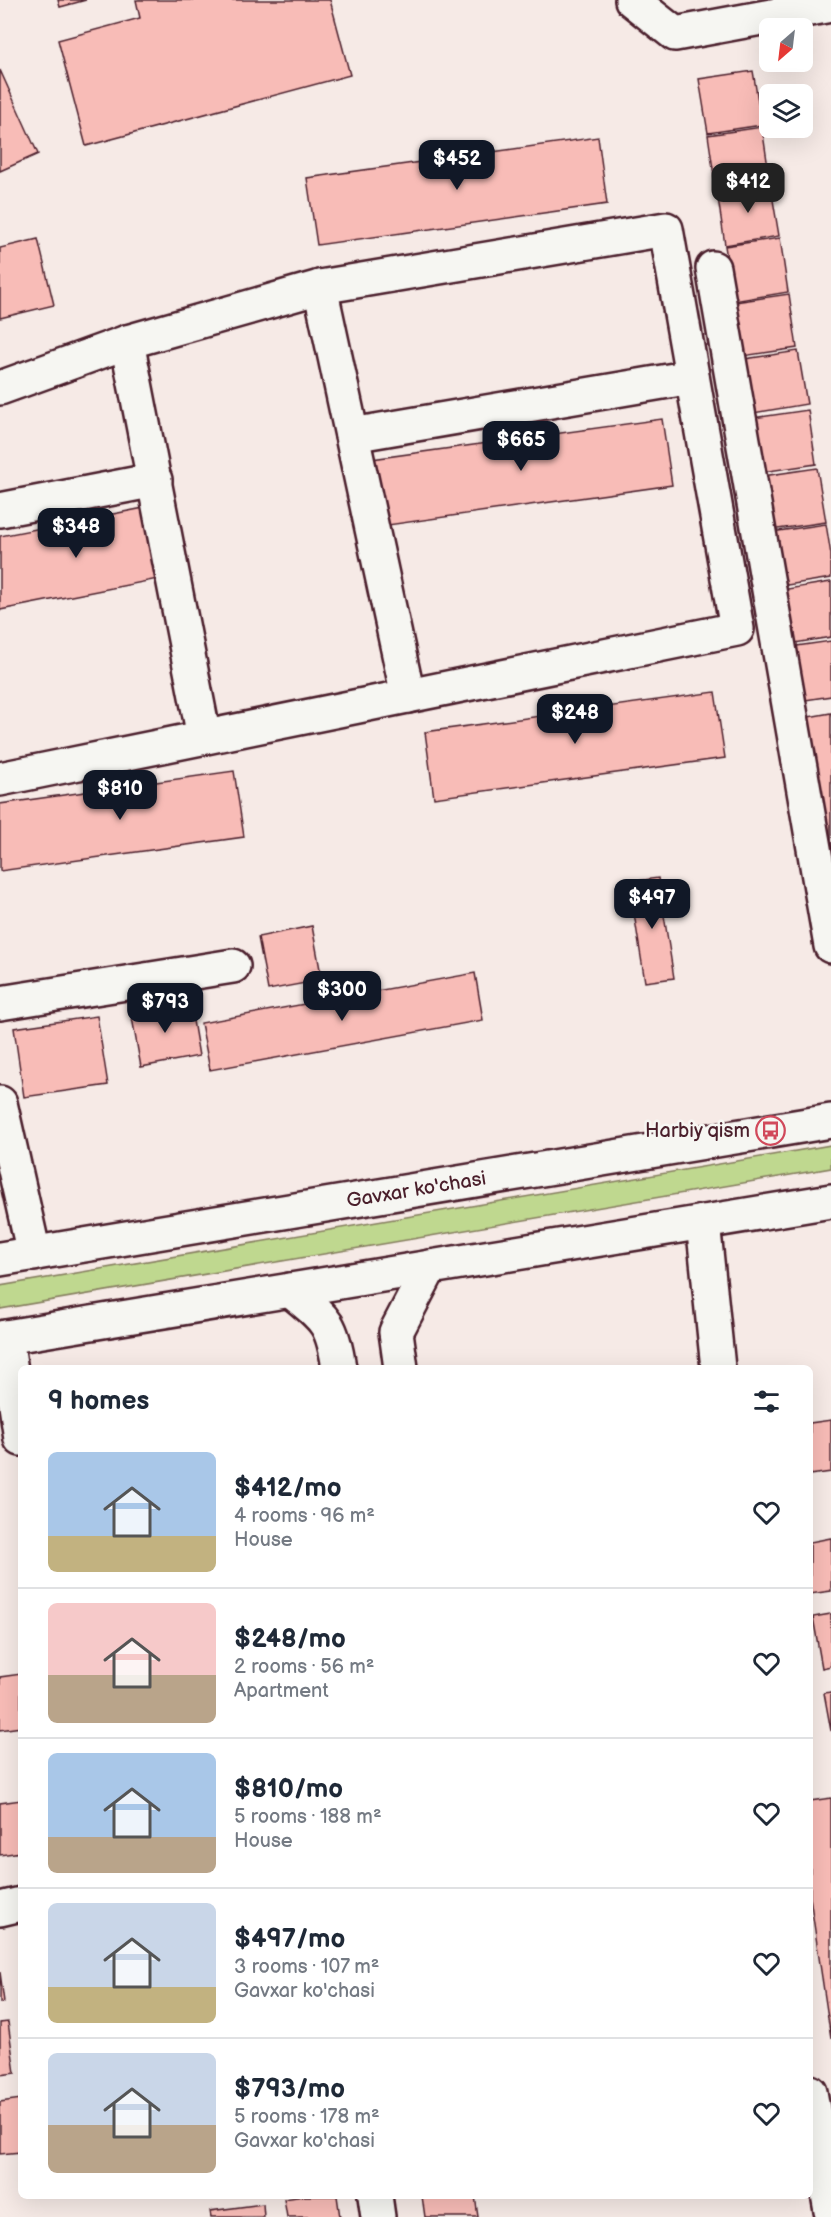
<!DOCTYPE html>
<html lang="en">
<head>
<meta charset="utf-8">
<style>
	:root { --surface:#fff; --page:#f2f2f3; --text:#1f2937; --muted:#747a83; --line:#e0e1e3; --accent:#111827 }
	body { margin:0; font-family:"Balsamiq Sans",sans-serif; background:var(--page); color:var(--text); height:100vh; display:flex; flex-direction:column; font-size:22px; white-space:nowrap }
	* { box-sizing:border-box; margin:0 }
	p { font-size:20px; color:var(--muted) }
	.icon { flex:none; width:33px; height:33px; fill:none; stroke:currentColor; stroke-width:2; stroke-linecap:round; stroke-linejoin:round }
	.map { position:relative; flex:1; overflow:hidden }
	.drawer { position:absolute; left:18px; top:1365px; width:795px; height:834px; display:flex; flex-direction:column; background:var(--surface); border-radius:9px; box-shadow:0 6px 24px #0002 }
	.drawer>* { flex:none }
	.needle { width:39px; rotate:208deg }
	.fabs { position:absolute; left:759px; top:18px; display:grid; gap:12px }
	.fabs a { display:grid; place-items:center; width:54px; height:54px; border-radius:9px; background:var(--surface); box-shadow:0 6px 24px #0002; font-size:30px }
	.price { position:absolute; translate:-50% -51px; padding:0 14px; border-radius:12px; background:var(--accent); color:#fff; font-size:20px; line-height:39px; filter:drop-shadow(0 2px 3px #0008) }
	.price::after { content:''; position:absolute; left:50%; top:36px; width:18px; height:14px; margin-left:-9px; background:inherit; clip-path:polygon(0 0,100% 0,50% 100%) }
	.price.active { background:#222; color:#fff }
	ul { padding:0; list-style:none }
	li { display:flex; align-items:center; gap:18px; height:150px; padding:0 30px }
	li+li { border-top:2px solid var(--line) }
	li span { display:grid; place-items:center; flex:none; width:168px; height:120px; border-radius:9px; color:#555 }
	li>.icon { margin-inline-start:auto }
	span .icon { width:72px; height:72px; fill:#fffc; stroke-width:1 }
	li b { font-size:26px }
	h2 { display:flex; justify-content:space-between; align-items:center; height:72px; padding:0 30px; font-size:26px }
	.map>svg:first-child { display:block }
</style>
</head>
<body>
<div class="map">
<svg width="831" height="2217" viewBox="0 0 831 2217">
	<rect width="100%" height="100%" fill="#f6eae6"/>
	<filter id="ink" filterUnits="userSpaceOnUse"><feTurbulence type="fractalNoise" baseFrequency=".0167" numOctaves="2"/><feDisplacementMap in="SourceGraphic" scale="12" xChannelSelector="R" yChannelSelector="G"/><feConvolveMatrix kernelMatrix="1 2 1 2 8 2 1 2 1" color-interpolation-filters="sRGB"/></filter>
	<g filter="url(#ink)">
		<path fill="#bfd88f" stroke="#847c5d" stroke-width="1.5" d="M831,1145V1168L0,1309V1286Z"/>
		<g fill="#f8bcb7" stroke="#4a1f2b" stroke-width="1.5">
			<path d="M58,0H86L60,7Z"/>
			<path d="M136,0H330L350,75L86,146L58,40L140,18Z"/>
			<path d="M0,70L38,154L0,171Z"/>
			<path d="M753,71L762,125L708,133L699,79Z"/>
			<path d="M762,127L770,181L716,189L708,135Z"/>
			<path d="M598,137L607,204L317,245L307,178Z"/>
			<path d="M770,182L779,236L725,245L717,191Z"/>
			<path d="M780,238L788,292L734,301L725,246Z"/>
			<path d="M38,239L54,305L0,318V248Z"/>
			<path d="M789,294L797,348L743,356L735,302Z"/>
			<path d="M798,351L807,404L753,413L745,359Z"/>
			<path d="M808,410L816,464L762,472L753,418Z"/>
			<path d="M662,419L672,485L381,526L372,459Z"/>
			<path d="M817,468L826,522L771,530L763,476Z"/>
			<path d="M144,508L158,579L0,610V536Z"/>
			<path d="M826,524L831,555V578L781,586L772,532Z"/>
			<path d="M831,582V637L789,644L781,590Z"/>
			<path d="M831,641V696L799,701L790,647Z"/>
			<path d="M715,692L725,758L434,798L425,732Z"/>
			<path d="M831,713V843L808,717Z"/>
			<path d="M234,771L244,837L0,871V804Z"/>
			<path d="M658,878L674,978L645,982L629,882Z"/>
			<path d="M312,926L322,980L268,990L258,937Z"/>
			<path d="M475,973L483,1020L210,1070L201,1023Z"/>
			<path d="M190,1003L199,1056L141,1067L131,1012Z"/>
			<path d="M97,1016L108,1085L24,1097L14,1028Z"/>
			<path d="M831,1420V1472L810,1475V1423Z"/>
			<path d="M831,1538V1591L810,1594V1542Z"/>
			<path d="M831,1614V1666L822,1668L813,1617Z"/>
			<path d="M21,1674V1727L0,1730V1677Z"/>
			<path d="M831,1692V1731L824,1693Z"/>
			<path d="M831,1798V2038L810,1897V1801Z"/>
			<path d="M21,1800V1852L0,1855V1803Z"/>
			<path d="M0,1972L4,2002L0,2003Z"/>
			<path d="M8,2022L15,2073L0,2075V2023Z"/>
			<path d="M21,2099V2152L0,2154V2102Z"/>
			<path d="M303,2196H337L340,2217H287L284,2199Z"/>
			<path d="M422,2196H475L478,2217H425Z"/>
			<path d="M263,2204L264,2217H211L210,2211Z"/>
		</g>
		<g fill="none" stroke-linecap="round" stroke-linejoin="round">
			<defs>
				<g id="minor">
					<path d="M632,0L675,34L831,5"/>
					<path d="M713,268L831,946"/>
					<path d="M320,287L408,696"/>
					<path d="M127,342L204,737"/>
					<path d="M0,388L127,342L320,287L666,229L737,629L0,779"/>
					<path d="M352,435L692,377"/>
					<path d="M0,510L155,480"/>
					<path d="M0,1003L233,966"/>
					<path d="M0,1103L34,1254"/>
					<path d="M703,1222L718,1368"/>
					<path d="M290,1290C325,1319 332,1321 339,1368"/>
					<path d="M6,1337L21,1439"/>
					<path d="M401,1368L396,1332L430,1267"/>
					<path d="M0,1909L21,1904"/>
					<path d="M810,2092L831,2211"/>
					<path d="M375,2196L378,2217"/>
				</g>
				<g id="major">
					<path id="s1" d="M0,1259L831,1121"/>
					<path d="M0,1338L831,1201"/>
				</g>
			</defs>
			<use href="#minor" stroke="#4a1f2b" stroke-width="38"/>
			<use href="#major" stroke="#4a1f2b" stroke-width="38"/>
			<use href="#minor" stroke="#f6f6f2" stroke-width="33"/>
			<use href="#major" stroke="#f6f6f2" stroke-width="33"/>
		</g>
	</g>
	<defs>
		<symbol id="bus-ring" viewBox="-11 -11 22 22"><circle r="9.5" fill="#f6f6f2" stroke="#d1495b" stroke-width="1.5"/><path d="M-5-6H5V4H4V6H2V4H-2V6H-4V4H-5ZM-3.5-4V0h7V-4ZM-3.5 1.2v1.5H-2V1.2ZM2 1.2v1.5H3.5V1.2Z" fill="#d1495b"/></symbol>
	</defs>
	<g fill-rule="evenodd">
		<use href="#bus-ring" x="754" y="1114" width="33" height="33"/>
	</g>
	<g text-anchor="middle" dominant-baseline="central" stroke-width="5" stroke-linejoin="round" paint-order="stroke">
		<g font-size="20" fill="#4a1f2b" stroke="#f6f6f2" text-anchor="end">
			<text x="750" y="1131">Harbiy qism</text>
		</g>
		<g font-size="20" fill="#4a1f2b" stroke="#f6f6f2">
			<text stroke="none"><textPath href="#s1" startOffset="422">Gavxar ko'chasi</textPath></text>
		</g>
	</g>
</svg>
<div class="fabs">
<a><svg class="needle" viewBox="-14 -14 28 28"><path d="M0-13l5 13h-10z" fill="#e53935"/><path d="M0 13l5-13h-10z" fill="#747a83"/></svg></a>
<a><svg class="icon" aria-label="layers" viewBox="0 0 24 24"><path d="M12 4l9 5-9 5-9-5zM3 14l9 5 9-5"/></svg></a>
</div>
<b class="price" style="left:457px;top:191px">$452</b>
<b class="price active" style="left:748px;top:214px">$412</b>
<b class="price" style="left:521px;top:472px">$665</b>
<b class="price" style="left:76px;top:559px">$348</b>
<b class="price" style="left:575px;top:745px">$248</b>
<b class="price" style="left:120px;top:821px">$810</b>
<b class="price" style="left:652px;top:930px">$497</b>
<b class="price" style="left:342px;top:1022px">$300</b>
<b class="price" style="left:165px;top:1034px">$793</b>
<section class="drawer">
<h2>9 homes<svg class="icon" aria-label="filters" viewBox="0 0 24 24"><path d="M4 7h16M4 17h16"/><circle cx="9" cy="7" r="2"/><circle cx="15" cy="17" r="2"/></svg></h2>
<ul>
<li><span style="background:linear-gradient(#a9c7e8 70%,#c2b280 0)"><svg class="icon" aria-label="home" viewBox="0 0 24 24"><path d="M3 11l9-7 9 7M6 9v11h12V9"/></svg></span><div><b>$412/mo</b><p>4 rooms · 96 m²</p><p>House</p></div><svg class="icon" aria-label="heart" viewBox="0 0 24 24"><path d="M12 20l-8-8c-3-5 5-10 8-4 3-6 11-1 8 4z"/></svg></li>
<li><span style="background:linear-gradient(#f6c9c9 60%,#b9a48a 0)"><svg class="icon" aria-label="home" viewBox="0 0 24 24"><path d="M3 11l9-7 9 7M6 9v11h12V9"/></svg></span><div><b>$248/mo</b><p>2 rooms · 56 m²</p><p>Apartment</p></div><svg class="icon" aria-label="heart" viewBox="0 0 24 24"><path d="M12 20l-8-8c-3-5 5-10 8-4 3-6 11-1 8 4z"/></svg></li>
<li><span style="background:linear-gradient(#a9c7e8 70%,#b9a48a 0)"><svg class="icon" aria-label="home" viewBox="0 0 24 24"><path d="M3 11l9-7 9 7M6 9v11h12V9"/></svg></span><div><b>$810/mo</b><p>5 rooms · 188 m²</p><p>House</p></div><svg class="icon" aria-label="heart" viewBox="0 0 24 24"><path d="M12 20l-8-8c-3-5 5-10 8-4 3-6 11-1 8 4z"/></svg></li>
<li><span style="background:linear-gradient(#c9d6e8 70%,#c2b280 0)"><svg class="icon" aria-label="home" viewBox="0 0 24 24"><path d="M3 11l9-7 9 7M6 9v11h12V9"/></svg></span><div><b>$497/mo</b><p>3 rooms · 107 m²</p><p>Gavxar ko'chasi</p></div><svg class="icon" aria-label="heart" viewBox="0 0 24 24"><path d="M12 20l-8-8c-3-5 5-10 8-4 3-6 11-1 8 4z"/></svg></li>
<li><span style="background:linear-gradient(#c9d6e8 60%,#b9a48a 0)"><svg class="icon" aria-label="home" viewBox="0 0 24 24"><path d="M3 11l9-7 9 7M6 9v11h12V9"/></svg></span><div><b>$793/mo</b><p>5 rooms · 178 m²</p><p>Gavxar ko'chasi</p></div><svg class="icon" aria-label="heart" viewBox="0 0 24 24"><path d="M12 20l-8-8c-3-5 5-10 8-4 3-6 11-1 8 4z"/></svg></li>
</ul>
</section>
</div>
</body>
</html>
